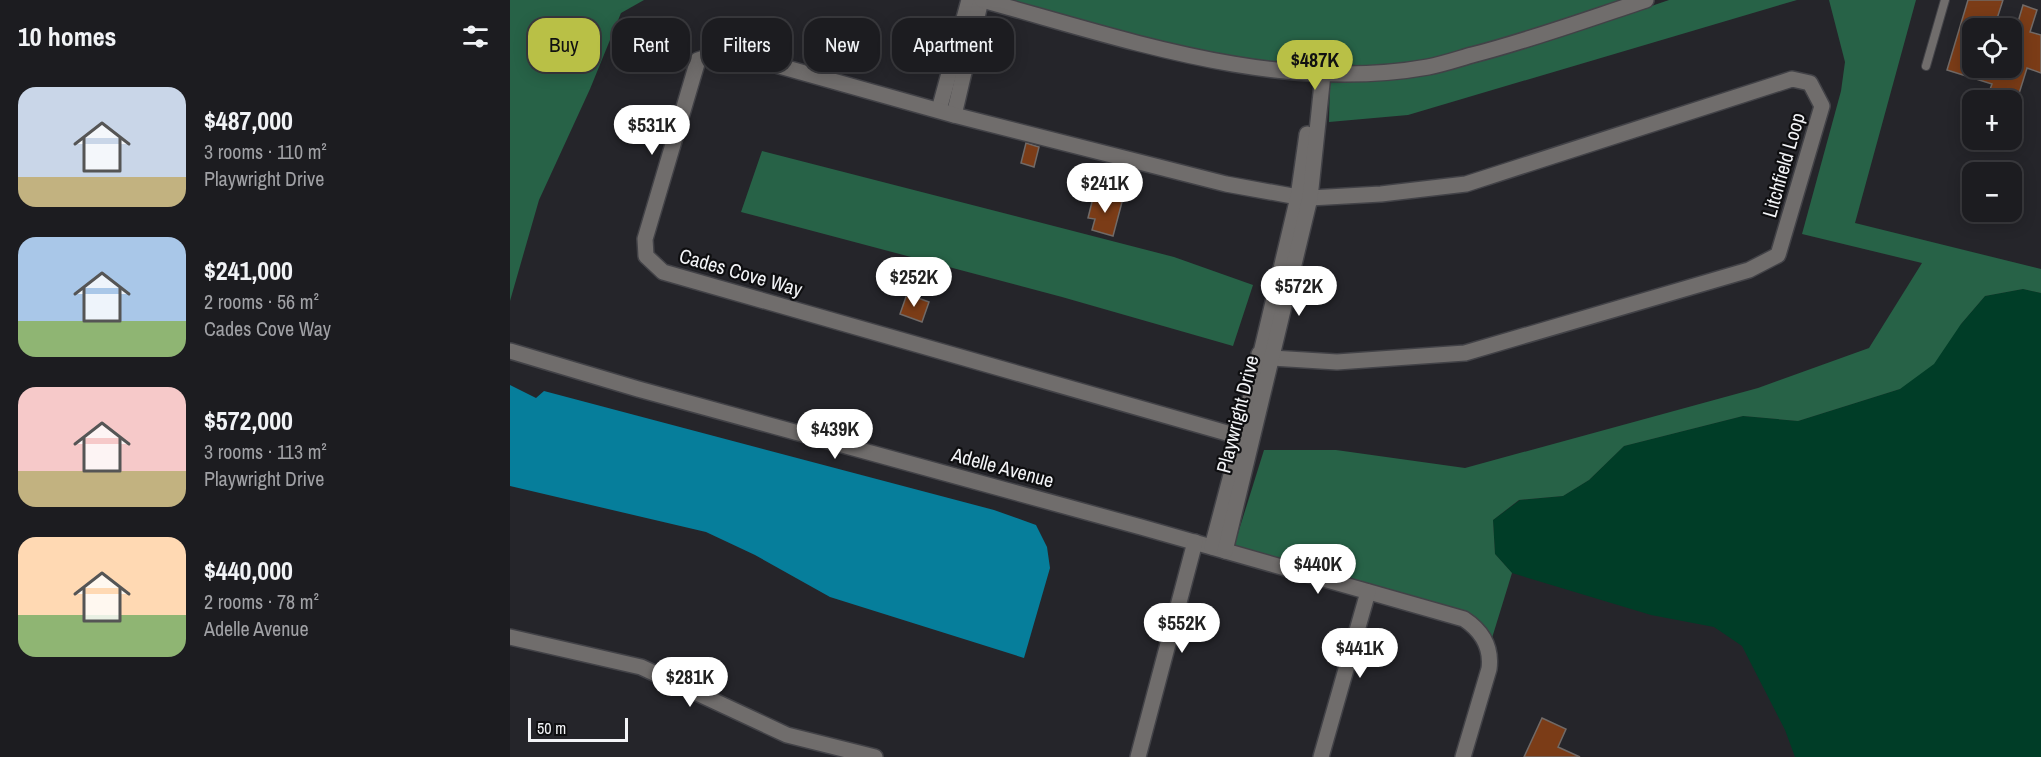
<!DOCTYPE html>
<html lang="en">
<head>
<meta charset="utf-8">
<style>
	:root { --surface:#1c1c20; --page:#29292d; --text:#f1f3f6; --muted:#a0a1a5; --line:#3a3a3e; --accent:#b9c046 }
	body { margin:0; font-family:"Archivo Narrow",sans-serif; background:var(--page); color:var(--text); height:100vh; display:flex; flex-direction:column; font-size:22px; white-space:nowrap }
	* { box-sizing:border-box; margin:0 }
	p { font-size:20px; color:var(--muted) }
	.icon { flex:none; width:33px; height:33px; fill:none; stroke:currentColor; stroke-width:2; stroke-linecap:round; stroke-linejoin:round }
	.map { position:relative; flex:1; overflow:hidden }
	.panel { display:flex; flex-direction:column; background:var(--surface); width:510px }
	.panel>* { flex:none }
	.banner { position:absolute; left:18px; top:18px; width:570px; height:54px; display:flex; gap:12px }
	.controls { position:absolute; left:1452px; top:18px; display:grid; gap:12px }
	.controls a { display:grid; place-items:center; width:60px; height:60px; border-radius:12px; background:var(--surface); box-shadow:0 3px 15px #0003,0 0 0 2px var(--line); font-size:30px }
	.scale { position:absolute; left:18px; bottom:15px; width:100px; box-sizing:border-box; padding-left:6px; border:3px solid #f3f4f7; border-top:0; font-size:16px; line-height:21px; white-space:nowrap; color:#f3f4f7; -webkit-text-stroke:4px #0e0e10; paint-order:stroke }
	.price { position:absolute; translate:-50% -51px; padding:0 14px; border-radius:21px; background:#fff; color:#222; font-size:20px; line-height:39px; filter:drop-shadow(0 2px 3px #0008) }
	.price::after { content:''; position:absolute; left:50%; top:36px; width:18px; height:14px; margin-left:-9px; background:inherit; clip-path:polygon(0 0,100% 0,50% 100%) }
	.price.on { background:var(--accent); color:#111 }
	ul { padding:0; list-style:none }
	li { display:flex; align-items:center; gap:18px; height:150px; padding:0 18px }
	li span { display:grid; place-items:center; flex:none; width:168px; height:120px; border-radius:18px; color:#555 }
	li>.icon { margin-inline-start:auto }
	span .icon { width:72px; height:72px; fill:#fffc; stroke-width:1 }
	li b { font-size:26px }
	h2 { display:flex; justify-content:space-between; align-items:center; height:72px; padding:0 18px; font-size:26px }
	.pill { padding:0 21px; border-radius:18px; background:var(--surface); box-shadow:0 3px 15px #0003,0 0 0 2px var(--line); font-size:21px; line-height:54px }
	.pill.on { background:var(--accent); color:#111 }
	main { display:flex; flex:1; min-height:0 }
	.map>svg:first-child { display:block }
</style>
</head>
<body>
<main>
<section class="panel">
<h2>10 homes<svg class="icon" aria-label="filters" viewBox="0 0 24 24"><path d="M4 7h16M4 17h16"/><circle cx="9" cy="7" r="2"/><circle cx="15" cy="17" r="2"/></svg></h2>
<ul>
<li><span style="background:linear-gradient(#c9d6e8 75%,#c2b280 0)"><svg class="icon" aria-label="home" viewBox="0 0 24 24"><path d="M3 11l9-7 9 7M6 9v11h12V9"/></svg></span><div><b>$487,000</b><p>3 rooms · 110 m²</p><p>Playwright Drive</p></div></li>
<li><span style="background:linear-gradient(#a9c7e8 70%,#8fb573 0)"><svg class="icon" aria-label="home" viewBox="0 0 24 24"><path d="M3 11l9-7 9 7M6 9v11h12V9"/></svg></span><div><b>$241,000</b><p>2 rooms · 56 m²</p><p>Cades Cove Way</p></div></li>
<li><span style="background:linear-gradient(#f6c9c9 70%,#c2b280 0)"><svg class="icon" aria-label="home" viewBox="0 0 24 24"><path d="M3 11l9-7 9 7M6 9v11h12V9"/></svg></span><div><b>$572,000</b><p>3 rooms · 113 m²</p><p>Playwright Drive</p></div></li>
<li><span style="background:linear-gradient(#ffd9b3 65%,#8fb573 0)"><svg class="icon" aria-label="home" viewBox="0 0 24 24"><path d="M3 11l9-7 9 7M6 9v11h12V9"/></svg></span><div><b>$440,000</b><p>2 rooms · 78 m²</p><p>Adelle Avenue</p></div></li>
</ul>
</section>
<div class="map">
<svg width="1531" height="757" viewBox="0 0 1531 757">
	<rect width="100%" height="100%" fill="#25252a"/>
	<path fill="#003d27" d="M1513,289L1531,293V757H1285L1275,730L1232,646L1204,627L1141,615L1002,573L985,554L983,520L1010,500L1053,496L1079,480L1114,446L1233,416L1288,421L1390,389L1451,324L1475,296Z"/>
	<g fill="#276247">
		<path d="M0,0H134L111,13L80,89L29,200L0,301Z"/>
		<path d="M498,0H1113C1049,21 984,46 917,59C776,88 633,36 498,0Z"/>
		<path d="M1159,0H1287L898,115L819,122L820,81C853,81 888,80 921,73C1002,57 1081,26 1159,0Z"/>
		<path d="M1319,0H1406L1345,223L1531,269V293L1513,289L1475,296L1451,324L1424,364L1390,389L1288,421L1233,416L1114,446L1079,480L1053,496L1009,500L983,520L985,554L1002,573L982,638L973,624L724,546L754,450H826L955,468L1248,388L1359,348L1412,263L1292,234L1331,91L1335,62Z"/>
		<path d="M252,151L664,257L743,285L723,346L552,297L231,212Z"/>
	</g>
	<path fill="#067e9b" d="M0,385L26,398L34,391L484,510L526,525L537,547L540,568L514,658L320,597L245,555L196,532L0,486Z"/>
	<g fill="#7b3c17" stroke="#716a67" stroke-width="1.5">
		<path d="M1458,0H1493L1484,28H1462V68H1502V31L1505,32L1513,5L1527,10L1520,32L1531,35V73L1517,68L1507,100H1476L1482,84L1437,70Z"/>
		<path d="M516,143L529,147L524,167L511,163Z"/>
		<path d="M580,177L594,181L590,194L576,190Z"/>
		<path d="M584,194L612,202L603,236L582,230L585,219L578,218Z"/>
		<path d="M397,294L419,302L412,322L390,314Z"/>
		<path d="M1032,718L1056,729L1048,747L1070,757H1014Z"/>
	</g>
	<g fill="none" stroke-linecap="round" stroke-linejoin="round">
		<defs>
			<path id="service" d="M1416,66L1435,0"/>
			<g id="minor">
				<path d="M429,110L459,0"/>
				<path d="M444,115L471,0"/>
				<path d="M0,351L128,389L631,527L954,619C972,631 982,647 979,669L953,757"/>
				<path d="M749,354L762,358L827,362L955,353L1239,270L1268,255L1312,106L1300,83L1282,79L956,184L871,194L800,198"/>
				<path d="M731,437L153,272L136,256L135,239L188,60L216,51L444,115L716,184L788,197"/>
				<path d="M702,547L731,437L788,197L797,134"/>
				<path d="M715,551L800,198L813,74"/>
				<path d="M0,637L131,667L277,735L365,757"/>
				<path d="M628,757L685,542"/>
				<path d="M811,757L858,592"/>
			</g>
			<path id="tertiary" d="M472,0C615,39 768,94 918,67C933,64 948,59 962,55C1021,40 1078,19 1136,0"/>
		</defs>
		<use href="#service" stroke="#424247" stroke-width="10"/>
		<use href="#minor" stroke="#424247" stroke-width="18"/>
		<use href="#tertiary" stroke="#424247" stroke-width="18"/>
		<use href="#service" stroke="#706d6c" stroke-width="8"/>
		<use href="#minor" stroke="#706d6c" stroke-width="15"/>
		<use href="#tertiary" stroke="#706d6c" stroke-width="15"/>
	</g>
	<g text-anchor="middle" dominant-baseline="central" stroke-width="4.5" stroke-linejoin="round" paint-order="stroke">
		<g font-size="20" fill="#f3f4f7" stroke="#0e0e10">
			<text transform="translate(1273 165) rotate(-74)">Litchfield Loop</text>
			<text transform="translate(231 272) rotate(16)">Cades Cove Way</text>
			<text transform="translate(727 414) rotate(-76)">Playwright Drive</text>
			<text transform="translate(493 467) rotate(15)">Adelle Avenue</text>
		</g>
	</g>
</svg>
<div class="controls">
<a><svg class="icon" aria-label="locate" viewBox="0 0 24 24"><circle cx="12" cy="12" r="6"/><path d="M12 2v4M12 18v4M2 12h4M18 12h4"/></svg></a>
<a>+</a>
<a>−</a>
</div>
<div class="scale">50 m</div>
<b class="price on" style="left:805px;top:91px">$487K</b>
<b class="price" style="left:142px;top:156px">$531K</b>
<b class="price" style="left:595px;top:214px">$241K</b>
<b class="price" style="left:404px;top:308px">$252K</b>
<b class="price" style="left:789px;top:317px">$572K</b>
<b class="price" style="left:325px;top:460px">$439K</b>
<b class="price" style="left:808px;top:595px">$440K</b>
<b class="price" style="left:672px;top:654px">$552K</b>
<b class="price" style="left:850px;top:679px">$441K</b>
<b class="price" style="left:180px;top:708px">$281K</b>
<div class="banner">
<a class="pill on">Buy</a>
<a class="pill">Rent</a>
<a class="pill">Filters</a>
<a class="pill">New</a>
<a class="pill">Apartment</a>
</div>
</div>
</main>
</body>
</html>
